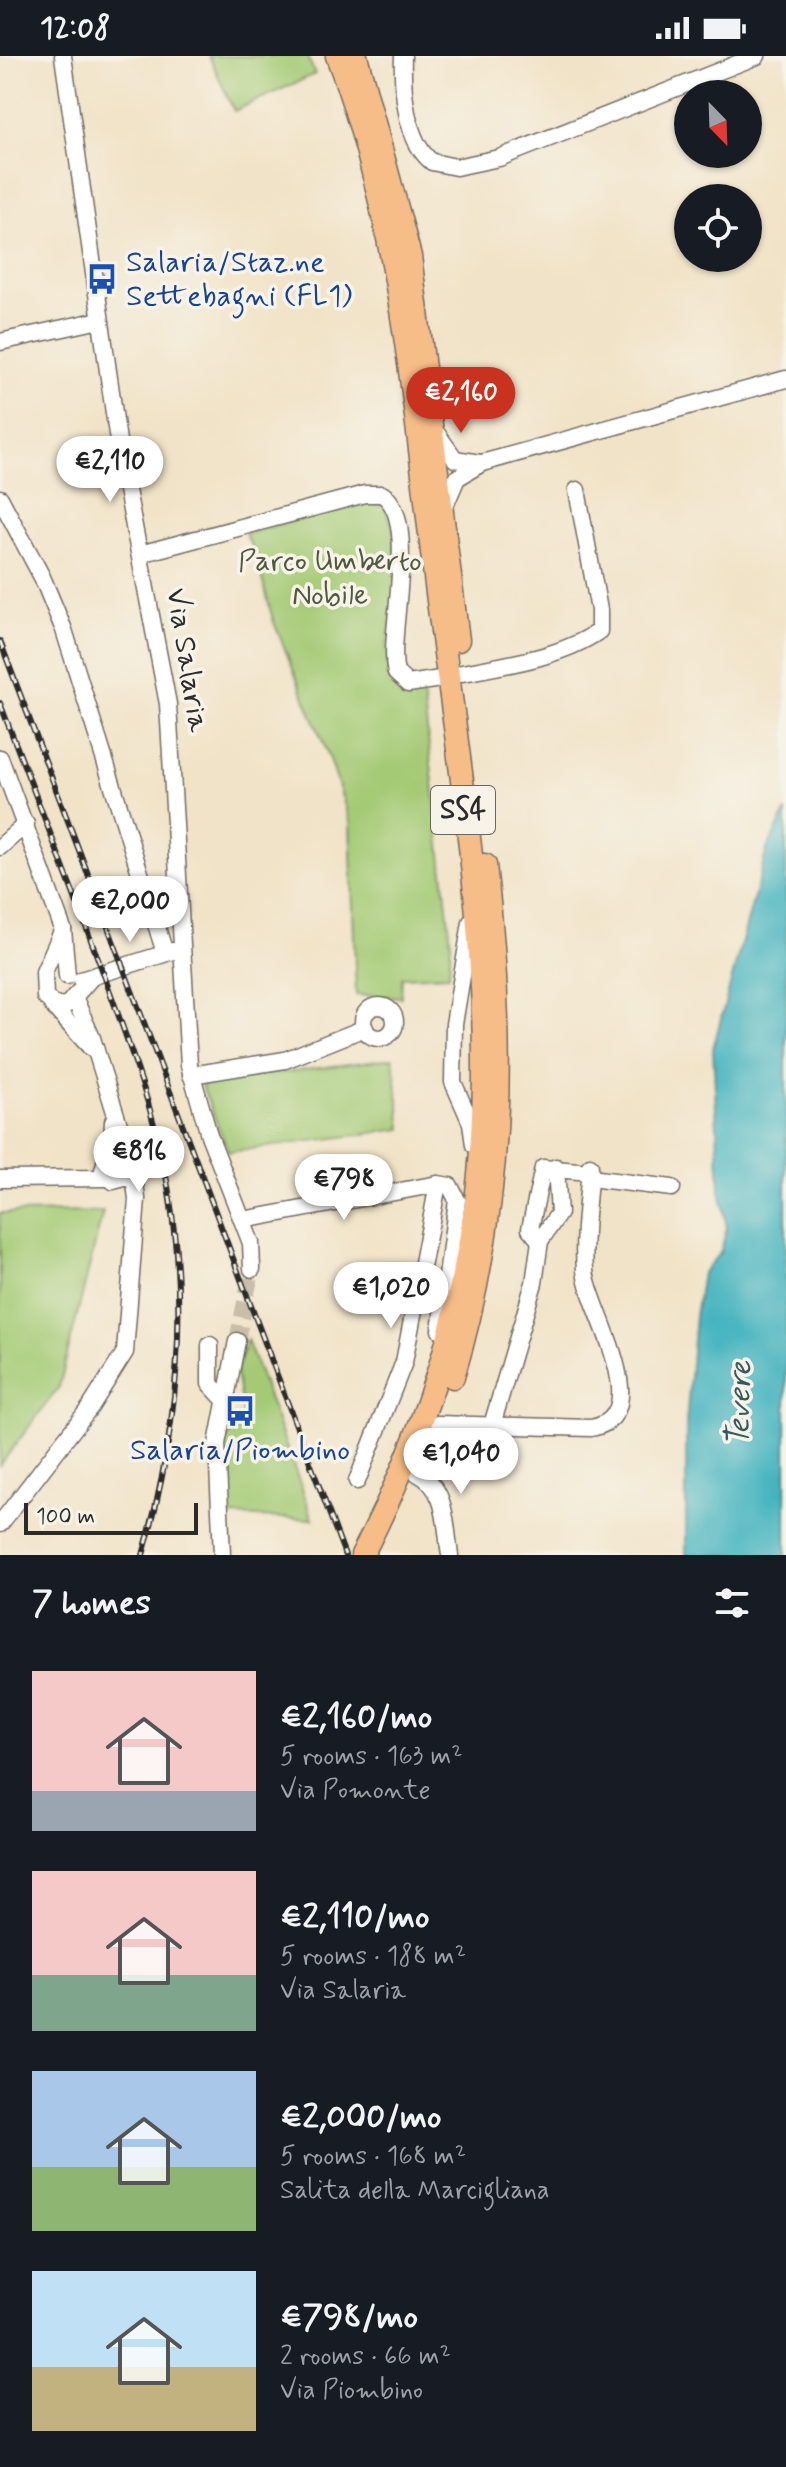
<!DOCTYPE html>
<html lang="en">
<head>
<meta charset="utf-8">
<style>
	:root { --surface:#171b24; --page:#20242c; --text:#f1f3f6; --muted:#9ea1a6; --accent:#c8321e }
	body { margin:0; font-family:Mynerve,sans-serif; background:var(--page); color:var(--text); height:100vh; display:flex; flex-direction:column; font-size:30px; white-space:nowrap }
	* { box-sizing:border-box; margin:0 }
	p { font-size:26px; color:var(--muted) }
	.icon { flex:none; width:44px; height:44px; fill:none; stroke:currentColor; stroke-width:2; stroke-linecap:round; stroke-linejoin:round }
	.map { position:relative; height:1499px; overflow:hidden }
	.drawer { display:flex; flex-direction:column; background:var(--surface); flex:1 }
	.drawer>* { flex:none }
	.needle { width:52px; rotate:157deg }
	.controls { position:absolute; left:674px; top:24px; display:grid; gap:16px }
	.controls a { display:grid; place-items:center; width:88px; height:88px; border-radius:50%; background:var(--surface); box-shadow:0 2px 6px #0004; font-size:40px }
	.scale { position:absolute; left:24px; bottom:20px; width:174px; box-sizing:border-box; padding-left:8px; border:4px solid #2b2b2b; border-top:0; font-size:22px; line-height:28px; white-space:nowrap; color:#2b2b2b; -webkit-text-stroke:6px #f7f3e8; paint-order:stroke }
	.price { position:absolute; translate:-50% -68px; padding:0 18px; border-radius:28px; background:#fff; color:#222; font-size:26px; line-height:52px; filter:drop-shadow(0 2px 4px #0008) }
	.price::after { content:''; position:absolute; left:50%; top:48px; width:24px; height:18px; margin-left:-12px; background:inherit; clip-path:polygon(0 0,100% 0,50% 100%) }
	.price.selected { background:var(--accent); color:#fff }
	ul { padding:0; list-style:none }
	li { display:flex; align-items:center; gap:24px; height:200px; padding:0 32px }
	li span { display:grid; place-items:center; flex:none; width:224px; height:160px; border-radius:0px; color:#555 }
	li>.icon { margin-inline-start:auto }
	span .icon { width:96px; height:96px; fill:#fffc; stroke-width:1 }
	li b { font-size:34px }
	h2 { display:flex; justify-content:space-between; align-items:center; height:96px; padding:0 32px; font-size:34px }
	.status { display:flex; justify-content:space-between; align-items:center; height:56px; padding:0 40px; background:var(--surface); direction:ltr }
	.status svg { height:22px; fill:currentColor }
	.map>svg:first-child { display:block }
</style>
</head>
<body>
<div class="status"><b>12:08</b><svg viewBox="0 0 49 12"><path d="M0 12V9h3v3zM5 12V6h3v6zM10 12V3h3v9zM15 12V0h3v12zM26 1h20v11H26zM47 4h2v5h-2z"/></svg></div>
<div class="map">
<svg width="786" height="1499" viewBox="0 0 786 1499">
	<rect width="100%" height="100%" fill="#f7f3e8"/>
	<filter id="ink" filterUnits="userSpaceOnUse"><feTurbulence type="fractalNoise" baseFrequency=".0125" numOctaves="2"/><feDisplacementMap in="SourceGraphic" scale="16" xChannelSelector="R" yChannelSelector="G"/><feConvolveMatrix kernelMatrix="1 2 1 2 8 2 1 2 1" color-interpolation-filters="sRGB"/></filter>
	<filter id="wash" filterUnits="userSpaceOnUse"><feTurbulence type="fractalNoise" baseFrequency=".006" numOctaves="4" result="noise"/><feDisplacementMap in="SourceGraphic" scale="32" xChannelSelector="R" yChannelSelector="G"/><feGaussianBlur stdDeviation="1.8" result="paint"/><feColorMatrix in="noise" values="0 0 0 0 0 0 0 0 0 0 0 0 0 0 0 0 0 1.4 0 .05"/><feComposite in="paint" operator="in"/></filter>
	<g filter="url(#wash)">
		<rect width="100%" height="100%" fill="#f1e3c7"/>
		<g fill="#a4ca75" stroke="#687a50" stroke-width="2">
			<path d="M209,0H307L315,18L234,55Z"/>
			<path d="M366,446L385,450L394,474L396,537L387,589L392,627L400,633L422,629L451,887L449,919L402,921L401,941L356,939L350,766L330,703L273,564L256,499L245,478Z"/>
			<path d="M393,1002L402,1073L229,1096L201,1028Z"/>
			<path d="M103,1156L59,1331L0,1409V1157Z"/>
			<path d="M247,1284L313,1463L228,1460L223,1388L243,1359L236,1316Z"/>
		</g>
		<path fill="#45b4bf" stroke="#387075" stroke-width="2" d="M786,755V1499H686V1368L695,1260L702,1217L720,1197L727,1172L720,1135L713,992L767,793Z"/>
	</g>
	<g filter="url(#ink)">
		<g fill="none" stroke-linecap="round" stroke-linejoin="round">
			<path stroke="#c9bea8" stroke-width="16" stroke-dasharray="16 8" stroke-linecap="butt" d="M237,1285L252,1213"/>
			<defs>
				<g id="minor">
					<path d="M63,0L119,392L168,648L189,1009L209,1079L251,1187L252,1213"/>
					<path d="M403,0C402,31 405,85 432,106L456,111L499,102L757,0"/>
					<path d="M0,286L100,264"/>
					<path d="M435,375L455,403L480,407"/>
					<path d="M0,442L42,521L64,574L165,897"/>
					<path d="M444,452L457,422L482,407L786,323"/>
					<path d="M140,498L365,438H382C421,463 386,579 396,617L408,628L447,622"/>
					<path d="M462,617C506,609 562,601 599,575V554L577,434"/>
					<path d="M0,702L63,873L67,920"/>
					<path d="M0,791L26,768"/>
					<path d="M471,866L454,968L453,1026L471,1067L474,1089"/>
					<path d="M63,873L44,916L45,941L57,951L68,948L90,923"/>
					<path d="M81,924L173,895"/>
					<path d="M74,941L92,982L129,1101"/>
					<path d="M52,949L91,992"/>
					<circle cx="379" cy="966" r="16"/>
					<path d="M191,1019L285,1004L365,972"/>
					<path d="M108,1099L119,1096L129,1101L132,1111L128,1121L113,1125L103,1114L112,1083L113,1065"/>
					<path d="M556,1111L559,1157L540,1185L530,1173L543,1112L590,1116"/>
					<path d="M590,1122L672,1132"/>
					<path d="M0,1123L108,1122"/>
					<path d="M243,1164L438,1128L450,1130L457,1144L440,1274"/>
					<path d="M210,1289V1328L223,1342"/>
					<path d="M437,1368L591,1372C659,1360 587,1250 585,1214C582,1181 588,1144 590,1110"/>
					<path d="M492,1369L534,1227L540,1185"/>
					<path d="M417,1417C448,1432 445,1470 450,1499"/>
					<path d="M357,1425L404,1306L438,1128"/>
					<path d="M0,1468L91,1350L125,1296L137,1143L135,1127L128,1121"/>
					<path d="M222,1499L217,1388L237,1285"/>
				</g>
				<g id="major">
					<path d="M337,0C399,166 413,339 434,513C457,700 493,891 482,1080C474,1227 429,1369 362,1499"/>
					<path d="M356,0L410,200L458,584"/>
					<path d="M453,1321C505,1148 506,986 485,809"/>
				</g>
			</defs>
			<use href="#minor" stroke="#706b62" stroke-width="19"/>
			<use href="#major" stroke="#706b62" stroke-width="25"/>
			<use href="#minor" stroke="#fff" stroke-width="16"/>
			<use href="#major" stroke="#f7bd88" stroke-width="22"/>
			<defs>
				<g id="rail">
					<path d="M0,585L345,1499"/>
					<path d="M0,647C38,747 78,846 114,947C139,1016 163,1084 172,1157C187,1273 175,1387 143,1499"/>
				</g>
			</defs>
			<use href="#rail" stroke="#2b2b2b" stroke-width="6"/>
			<use href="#rail" stroke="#f7f3e8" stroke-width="3" stroke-dasharray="9" stroke-linecap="butt"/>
		</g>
	</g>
	<defs>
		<symbol id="bus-bare" viewBox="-9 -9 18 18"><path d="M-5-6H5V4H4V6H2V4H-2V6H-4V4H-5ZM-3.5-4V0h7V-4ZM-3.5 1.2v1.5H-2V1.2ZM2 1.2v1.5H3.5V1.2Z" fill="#1a4fb4" stroke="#f7f3e8" stroke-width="2.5" paint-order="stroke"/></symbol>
	</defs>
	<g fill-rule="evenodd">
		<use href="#bus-bare" x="80" y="201" width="44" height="44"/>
		<use href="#bus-bare" x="218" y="1333" width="44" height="44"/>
	</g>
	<g text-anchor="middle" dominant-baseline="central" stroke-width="7" stroke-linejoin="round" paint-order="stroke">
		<rect fill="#f7f3e8" stroke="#686764" stroke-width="2" x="431" y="730" width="64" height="48" rx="6"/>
		<g font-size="28" font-weight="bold" fill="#2b2b2b">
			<text x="463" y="754">SS4</text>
		</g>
		<g font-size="30" fill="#164399" stroke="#f7f3e8" text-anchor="start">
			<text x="126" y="206">Salaria/Staz.ne<tspan x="126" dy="34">Settebagni (FL1)</tspan></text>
			<text x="240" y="1394" text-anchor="middle">Salaria/Piombino</text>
		</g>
		<g font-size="30" fill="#4f5b41" stroke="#f7f3e8">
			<text x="330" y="505">Parco Umberto<tspan x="330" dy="34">Nobile</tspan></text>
		</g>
		<g font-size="30" fill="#2b2b2b" stroke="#f7f3e8">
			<text transform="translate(187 604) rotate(81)">Via Salaria</text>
		</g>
		<g font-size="32" font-style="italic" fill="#345b5f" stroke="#f7f3e8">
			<text transform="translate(740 1348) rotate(-88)">Tevere</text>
		</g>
	</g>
</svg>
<div class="controls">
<a><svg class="needle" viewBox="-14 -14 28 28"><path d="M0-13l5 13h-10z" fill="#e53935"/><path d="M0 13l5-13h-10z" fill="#9ea1a6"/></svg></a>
<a><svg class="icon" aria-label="locate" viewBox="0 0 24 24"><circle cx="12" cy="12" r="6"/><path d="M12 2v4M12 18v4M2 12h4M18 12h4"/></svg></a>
</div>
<div class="scale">100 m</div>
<b class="price selected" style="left:461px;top:379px">€2,160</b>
<b class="price" style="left:110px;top:448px">€2,110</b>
<b class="price" style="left:130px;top:888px">€2,000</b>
<b class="price" style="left:139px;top:1138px">€816</b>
<b class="price" style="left:344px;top:1166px">€798</b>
<b class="price" style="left:391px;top:1274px">€1,020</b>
<b class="price" style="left:461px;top:1440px">€1,040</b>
</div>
<section class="drawer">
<h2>7 homes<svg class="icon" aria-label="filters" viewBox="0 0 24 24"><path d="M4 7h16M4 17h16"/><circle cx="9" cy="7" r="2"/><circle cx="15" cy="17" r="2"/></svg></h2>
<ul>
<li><span style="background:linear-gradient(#f6c9c9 75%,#9aa5b1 0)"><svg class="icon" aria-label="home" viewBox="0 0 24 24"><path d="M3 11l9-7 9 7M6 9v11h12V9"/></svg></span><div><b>€2,160/mo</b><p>5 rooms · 163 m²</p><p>Via Pomonte</p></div></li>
<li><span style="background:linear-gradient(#f6c9c9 65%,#7fa58c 0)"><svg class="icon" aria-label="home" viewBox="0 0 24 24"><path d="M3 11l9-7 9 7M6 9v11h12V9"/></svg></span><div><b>€2,110/mo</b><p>5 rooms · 188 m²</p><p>Via Salaria</p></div></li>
<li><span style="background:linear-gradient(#a9c7e8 60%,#8fb573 0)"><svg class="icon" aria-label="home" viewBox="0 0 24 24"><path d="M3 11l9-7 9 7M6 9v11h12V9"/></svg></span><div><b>€2,000/mo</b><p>5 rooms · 168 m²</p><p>Salita della Marcigliana</p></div></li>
<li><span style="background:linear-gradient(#bfe0f5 60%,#c2b280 0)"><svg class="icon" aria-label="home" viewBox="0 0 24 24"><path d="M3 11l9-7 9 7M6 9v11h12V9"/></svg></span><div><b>€798/mo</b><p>2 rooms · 66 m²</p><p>Via Piombino</p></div></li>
</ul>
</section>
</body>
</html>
